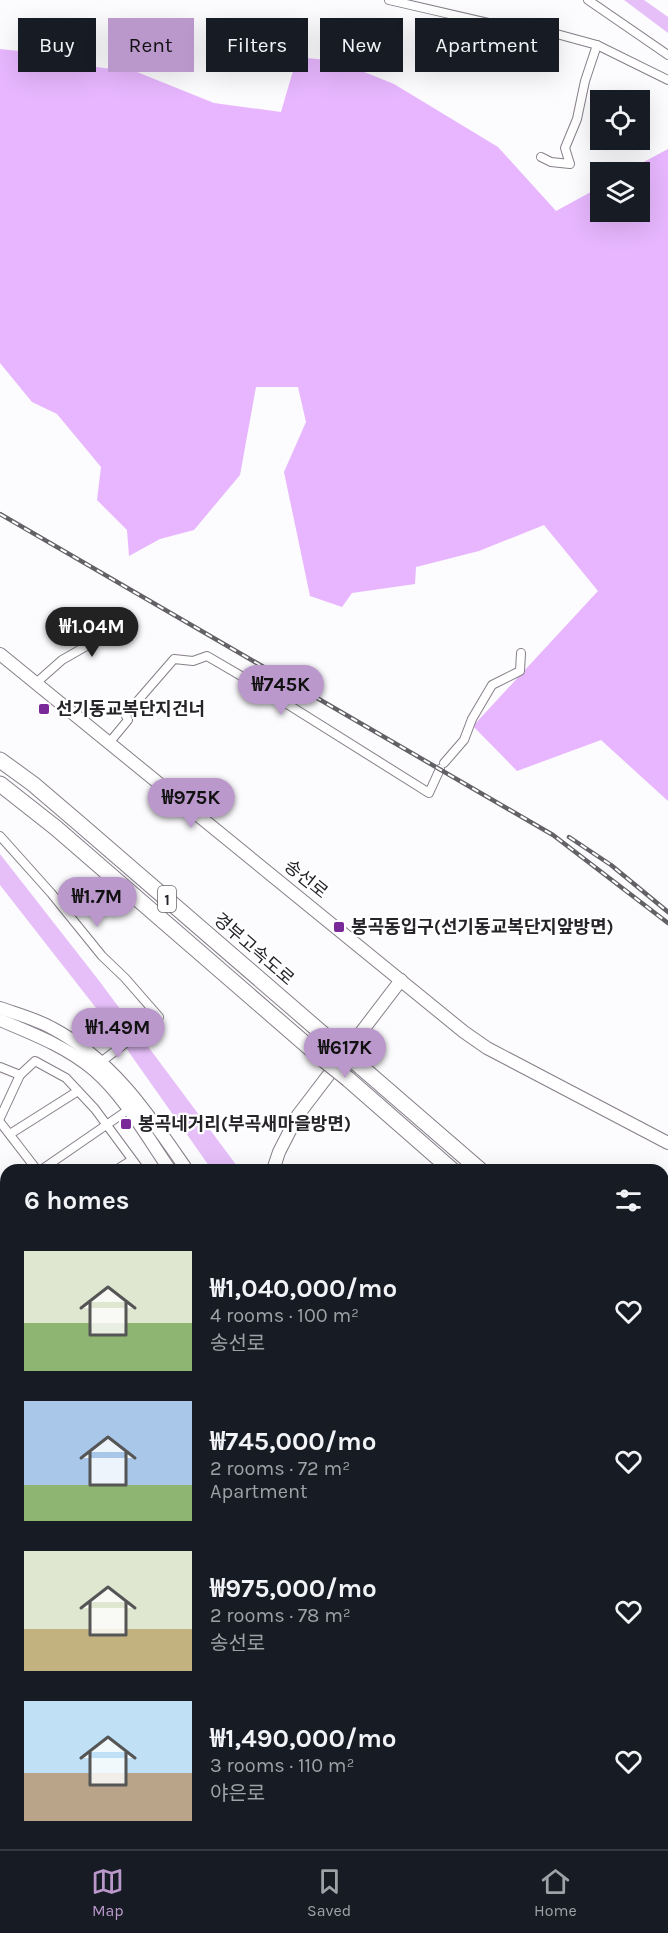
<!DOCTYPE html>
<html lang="en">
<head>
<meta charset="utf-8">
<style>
	:root { --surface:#171b24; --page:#20242c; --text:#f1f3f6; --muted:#9ea1a6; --line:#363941; --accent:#bb98cc }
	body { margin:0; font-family:Karla,"Noto Sans KR",sans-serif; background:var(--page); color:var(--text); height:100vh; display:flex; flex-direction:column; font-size:22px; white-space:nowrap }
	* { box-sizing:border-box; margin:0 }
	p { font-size:20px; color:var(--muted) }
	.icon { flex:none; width:33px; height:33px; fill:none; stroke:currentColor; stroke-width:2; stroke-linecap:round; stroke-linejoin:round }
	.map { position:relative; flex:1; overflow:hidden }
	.panel { position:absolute; left:0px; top:1164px; width:669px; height:686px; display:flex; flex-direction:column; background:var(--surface); border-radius:18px 18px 0 0; box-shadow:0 6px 24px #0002 }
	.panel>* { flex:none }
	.top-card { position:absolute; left:18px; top:18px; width:633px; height:54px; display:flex; gap:12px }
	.controls { position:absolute; left:590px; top:90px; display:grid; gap:12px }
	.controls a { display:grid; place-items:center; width:60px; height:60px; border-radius:0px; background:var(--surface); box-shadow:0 6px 24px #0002; font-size:30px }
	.price { position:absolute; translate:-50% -51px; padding:0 14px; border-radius:21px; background:var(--accent); color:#111; font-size:20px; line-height:39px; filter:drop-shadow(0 2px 3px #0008) }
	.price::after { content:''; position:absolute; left:50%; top:36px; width:18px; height:14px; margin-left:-9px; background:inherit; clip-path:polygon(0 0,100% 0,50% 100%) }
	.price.active { background:#222; color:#fff }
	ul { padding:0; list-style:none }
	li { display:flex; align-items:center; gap:18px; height:150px; padding:0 24px }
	li span { display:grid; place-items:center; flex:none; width:168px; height:120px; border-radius:0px; color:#555 }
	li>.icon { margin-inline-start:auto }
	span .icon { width:72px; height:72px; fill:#fffc; stroke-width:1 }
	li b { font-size:26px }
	h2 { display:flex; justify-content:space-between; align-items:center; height:72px; padding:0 24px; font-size:26px }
	.chip { padding:0 21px; border-radius:0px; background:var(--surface); box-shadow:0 6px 24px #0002; font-size:21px; line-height:54px }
	.chip.active { background:var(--accent); color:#111 }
	.tab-bar { display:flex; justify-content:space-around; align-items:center; height:84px; border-top:2px solid var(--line); background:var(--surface); font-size:16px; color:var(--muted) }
	.tab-bar a { display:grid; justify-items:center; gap:3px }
	.tab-bar .active { color:var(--accent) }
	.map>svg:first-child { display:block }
</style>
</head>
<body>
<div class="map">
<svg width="668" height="1849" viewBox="0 0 668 1849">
	<rect width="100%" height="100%" fill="#fcfbfd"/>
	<path fill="#f8eefd" d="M6,1195V1363L0,1367V1199Z"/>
	<g fill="#e7b6fe">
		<path d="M0,49L38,53L88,66L137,72L214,103L281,112L297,57L337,61L394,84L498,147L556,211L600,187V212H639V172H625L668,149V801L601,740L517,771L473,726L598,591L544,525L479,551L416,567L415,584L352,593L342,607L310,596L284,472L306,422L298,387H256L240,475L194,530L160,539L129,556L127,530L97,500L101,467L57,414L32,402L0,363Z"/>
		<path d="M6,1555V1791L0,1800V1559Z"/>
		<path d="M317,1844H488L489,1849H319Z"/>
	</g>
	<g fill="#e6bff9">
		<path d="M624,0H644L668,17V33Z"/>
		<path d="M0,854L100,982L240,1170H212L114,1031L0,885Z"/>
	</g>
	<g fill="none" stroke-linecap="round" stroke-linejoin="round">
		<defs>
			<g id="street">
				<path d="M389,0L510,28L542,30L597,45L668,80"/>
				<path d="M588,0L668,55"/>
				<path d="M541,157L551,162L570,164L565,148L577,119L585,81L597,45"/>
				<path d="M36,683L62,660L90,644L93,620L90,618"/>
				<path d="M109,743L128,720L126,716L128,712L174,659L193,661L207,656L260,687L429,793L440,769"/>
				<path d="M444,763L464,740L472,719L492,685L520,671L521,653"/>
				<path d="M0,836L51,893L102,956L125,978L159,1017L101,1062"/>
				<path d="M0,1067L20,1075"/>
				<path d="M0,1118L20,1075L35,1061L66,1078L95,1109L140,1170"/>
				<path d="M0,1122L37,1170"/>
				<path d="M10,1134L78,1091"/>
				<path d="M41,1170L128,1110"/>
				<path d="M116,1170L132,1160"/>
				<path d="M0,1199L6,1195"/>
				<path d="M0,1367L6,1363"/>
				<path d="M663,1379H668"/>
				<path d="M0,1386L6,1395"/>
				<path d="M663,1787L668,1788"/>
				<path d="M18,1849L24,1844"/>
				<path d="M99,1849L100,1844"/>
				<path d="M183,1849L184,1844"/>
				<path d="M610,1849L613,1844"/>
			</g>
			<g id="secondary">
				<path d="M0,654L464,1032L487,1048L668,1143"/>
				<path d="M0,1008C17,1014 36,1019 52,1028C113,1060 149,1115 187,1170"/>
				<path d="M0,1020C33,1034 67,1047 94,1070C125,1097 147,1137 170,1170"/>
				<path d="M273,1170L279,1152L298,1115L401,980"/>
				<path d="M663,1542L668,1544"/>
				<path d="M663,1553L668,1555"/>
				<path d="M138,1849L140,1844"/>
			</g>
			<g id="highway">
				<path d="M0,760L33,784L81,825L331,1041"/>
				<path d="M0,784L56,828L318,1055"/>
				<path d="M361,1067L480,1170"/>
				<path d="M348,1079L452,1170"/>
				<path d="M663,1329L668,1333"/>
				<path d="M663,1352L668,1357"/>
			</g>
		</defs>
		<use href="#street" stroke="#867e89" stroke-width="10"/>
		<use href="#secondary" stroke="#867e89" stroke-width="14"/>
		<use href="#highway" stroke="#867e89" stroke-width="17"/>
		<use href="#street" stroke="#fff" stroke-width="8"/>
		<use href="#secondary" stroke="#fff" stroke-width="12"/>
		<use href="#highway" stroke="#fff" stroke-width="15"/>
		<defs>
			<g id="rail">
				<path d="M0,514L553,835L668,923"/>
				<path d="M569,837L611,865L668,912"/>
			</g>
		</defs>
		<use href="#rail" stroke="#636165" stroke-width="4.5"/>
		<use href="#rail" stroke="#fff" stroke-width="2" stroke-dasharray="7" stroke-linecap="butt"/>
		<defs>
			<g id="highway-bridge">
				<path d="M331,1041L361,1067"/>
				<path d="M318,1055L348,1079"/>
			</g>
		</defs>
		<use href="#highway-bridge" stroke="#867e89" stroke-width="17" stroke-linecap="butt"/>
		<use href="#highway-bridge" stroke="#fff" stroke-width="15"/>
	</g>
	<g fill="#7a2999" stroke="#fff" stroke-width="2">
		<rect x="38" y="703" width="12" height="12" rx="3"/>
		<rect x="333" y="921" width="12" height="12" rx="3"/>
		<rect x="120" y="1118" width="12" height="12" rx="3"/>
	</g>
	<g text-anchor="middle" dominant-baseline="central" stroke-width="4.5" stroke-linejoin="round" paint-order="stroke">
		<rect fill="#fff" stroke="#686669" stroke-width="1.5" x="158" y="886" width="18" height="26" rx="4.5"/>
		<g font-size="16" font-weight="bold" fill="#272429">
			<text x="167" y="899">1</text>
		</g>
		<g font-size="18" font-weight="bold" fill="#272429" stroke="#fff" text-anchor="start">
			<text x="56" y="709">선기동교복단지건너</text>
			<text x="351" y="927">봉곡동입구(선기동교복단지앞방면)</text>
			<text x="138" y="1124">봉곡네거리(부곡새마을방면)</text>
		</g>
		<g font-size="18" fill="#272429" stroke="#fff">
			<text transform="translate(306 879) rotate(39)">송선로</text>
			<text transform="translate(254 949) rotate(41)">경부고속도로</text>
		</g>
	</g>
</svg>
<div class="controls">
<a><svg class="icon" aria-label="locate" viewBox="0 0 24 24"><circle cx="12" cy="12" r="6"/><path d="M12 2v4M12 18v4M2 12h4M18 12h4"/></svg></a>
<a><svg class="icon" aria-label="layers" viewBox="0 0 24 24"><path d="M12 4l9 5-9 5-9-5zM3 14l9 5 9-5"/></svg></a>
</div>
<b class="price active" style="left:92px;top:658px">₩1.04M</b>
<b class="price" style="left:281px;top:716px">₩745K</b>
<b class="price" style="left:191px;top:829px">₩975K</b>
<b class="price" style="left:97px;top:928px">₩1.7M</b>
<b class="price" style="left:118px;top:1059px">₩1.49M</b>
<b class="price" style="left:345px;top:1079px">₩617K</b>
<div class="top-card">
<a class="chip">Buy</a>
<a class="chip active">Rent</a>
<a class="chip">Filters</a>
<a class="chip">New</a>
<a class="chip">Apartment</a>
</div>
<section class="panel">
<h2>6 homes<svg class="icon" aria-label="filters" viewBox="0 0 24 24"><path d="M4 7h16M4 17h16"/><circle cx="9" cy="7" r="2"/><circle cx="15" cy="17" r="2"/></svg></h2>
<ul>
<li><span style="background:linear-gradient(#dfe7d0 60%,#8fb573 0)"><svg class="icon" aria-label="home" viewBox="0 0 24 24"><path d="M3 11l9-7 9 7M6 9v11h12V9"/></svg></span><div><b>₩1,040,000/mo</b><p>4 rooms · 100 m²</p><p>송선로</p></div><svg class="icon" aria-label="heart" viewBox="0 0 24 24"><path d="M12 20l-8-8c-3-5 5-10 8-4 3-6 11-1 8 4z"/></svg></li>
<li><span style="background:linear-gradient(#a9c7e8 70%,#8fb573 0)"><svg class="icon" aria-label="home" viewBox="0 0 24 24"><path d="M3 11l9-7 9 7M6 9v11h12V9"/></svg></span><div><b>₩745,000/mo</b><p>2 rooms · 72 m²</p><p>Apartment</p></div><svg class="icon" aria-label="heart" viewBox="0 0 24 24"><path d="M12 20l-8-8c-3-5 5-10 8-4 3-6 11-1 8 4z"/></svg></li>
<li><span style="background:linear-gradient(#dfe7d0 65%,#c2b280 0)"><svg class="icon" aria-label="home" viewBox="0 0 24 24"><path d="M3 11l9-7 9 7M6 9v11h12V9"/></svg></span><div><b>₩975,000/mo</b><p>2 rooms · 78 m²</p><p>송선로</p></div><svg class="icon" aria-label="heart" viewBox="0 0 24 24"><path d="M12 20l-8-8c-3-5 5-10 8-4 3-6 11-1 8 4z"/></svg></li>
<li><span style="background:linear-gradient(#bfe0f5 60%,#b9a48a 0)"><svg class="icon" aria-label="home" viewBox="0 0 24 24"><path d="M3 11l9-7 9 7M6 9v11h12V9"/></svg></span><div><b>₩1,490,000/mo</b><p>3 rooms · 110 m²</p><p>야은로</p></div><svg class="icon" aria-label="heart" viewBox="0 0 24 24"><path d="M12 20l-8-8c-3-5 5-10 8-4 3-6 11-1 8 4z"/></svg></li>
</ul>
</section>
</div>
<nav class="tab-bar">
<a class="active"><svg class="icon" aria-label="map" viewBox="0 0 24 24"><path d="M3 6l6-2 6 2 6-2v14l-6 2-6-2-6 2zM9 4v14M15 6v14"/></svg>Map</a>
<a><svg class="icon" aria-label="saved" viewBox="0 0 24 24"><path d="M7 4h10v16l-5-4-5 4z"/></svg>Saved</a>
<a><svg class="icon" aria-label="home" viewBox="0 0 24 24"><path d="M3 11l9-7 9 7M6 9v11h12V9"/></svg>Home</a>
</nav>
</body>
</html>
